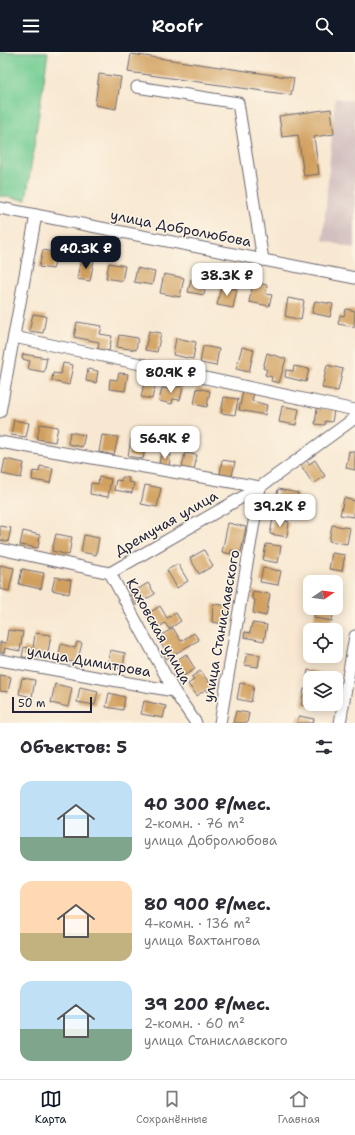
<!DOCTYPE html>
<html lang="ru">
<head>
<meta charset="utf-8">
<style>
	:root { --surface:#fff; --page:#f7f7f7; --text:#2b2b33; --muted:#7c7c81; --line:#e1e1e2; --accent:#111827 }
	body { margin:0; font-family:"Shantell Sans",sans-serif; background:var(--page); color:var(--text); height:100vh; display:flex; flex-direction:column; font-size:15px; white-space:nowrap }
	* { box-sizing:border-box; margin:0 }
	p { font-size:13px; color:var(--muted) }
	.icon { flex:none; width:22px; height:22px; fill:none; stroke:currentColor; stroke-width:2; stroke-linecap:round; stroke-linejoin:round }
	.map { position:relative; height:671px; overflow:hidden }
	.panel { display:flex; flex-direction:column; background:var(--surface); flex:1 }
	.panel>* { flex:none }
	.needle { width:26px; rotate:77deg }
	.buttons { position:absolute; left:303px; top:523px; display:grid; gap:8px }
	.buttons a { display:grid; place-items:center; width:40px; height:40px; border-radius:8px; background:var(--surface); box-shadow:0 2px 10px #0003; font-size:20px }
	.scale { position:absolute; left:12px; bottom:10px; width:80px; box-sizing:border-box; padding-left:4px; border:2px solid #22223b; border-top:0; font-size:11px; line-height:14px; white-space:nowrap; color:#22223b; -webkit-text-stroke:3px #fcf5e5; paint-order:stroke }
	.price { position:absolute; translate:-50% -34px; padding:0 9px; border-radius:8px; background:#fff; color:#222; font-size:13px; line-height:26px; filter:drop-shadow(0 1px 2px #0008) }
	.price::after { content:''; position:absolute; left:50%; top:24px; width:12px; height:9px; margin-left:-6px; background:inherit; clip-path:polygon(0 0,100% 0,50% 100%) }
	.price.on { background:var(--accent); color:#fff }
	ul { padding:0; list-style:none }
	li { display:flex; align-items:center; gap:12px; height:100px; padding:0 20px }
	li span { display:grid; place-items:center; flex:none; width:112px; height:80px; border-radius:12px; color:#555 }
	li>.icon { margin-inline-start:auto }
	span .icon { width:48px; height:48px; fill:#fffc; stroke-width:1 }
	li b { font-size:17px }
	h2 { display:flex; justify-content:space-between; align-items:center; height:48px; padding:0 20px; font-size:17px }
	header { display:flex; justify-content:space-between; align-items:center; height:52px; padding:0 20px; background:var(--accent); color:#fff; font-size:18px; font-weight:600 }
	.tabs { display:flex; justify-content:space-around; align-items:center; height:56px; border-top:1px solid var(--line); background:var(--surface); font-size:11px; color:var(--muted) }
	.tabs a { display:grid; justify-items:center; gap:2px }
	.tabs .on { color:var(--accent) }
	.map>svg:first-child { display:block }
</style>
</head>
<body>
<header><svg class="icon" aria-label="menu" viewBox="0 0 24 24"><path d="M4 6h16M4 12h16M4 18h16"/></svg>Roofr<svg class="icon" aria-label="search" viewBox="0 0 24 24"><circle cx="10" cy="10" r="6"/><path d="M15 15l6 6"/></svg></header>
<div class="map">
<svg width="355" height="671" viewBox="0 0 355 671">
	<rect width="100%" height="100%" fill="#fcf5e5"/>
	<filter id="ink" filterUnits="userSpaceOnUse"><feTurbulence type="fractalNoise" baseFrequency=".025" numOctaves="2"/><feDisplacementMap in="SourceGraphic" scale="8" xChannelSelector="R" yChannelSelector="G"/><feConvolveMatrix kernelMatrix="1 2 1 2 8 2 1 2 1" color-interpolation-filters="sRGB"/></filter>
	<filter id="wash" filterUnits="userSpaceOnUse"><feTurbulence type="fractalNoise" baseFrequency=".012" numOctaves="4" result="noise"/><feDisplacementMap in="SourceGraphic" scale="16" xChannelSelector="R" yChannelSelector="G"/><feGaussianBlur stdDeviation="0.9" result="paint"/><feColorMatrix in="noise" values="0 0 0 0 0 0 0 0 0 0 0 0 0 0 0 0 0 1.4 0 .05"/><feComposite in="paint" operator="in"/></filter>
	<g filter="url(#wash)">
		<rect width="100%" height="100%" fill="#f8e8d1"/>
		<path fill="#d2bfbf" d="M335,46L355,49V197L323,188Z"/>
		<path fill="#76ce94" stroke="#4c7868" d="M0,0H48L26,148L0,144Z"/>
		<g id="blocks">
			<g fill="#d1a05e">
				<path d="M131,2L294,26L291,43L128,20Z"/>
				<path d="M99,22L121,25L116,57L95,53Z"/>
				<path d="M331,57L334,82L314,85L319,122L304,124L298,83L282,85L279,64Z"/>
				<path d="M43,198L57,201L53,217L39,215Z"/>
				<path d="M81,206L94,208L90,229L77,227Z"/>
				<path d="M109,211L125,214L122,229L106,226Z"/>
				<path d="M137,216L155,220L152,233L134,230Z"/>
				<path d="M164,222L184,226L180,245L160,241Z"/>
				<path d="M191,227L206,230L204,243L188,240Z"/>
				<path d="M253,230L267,233L266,242L272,243L269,254L249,250Z"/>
				<path d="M221,234L237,237L233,256L217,253Z"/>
				<path d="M288,246L304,249L301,268L285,264Z"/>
				<path d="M315,249L333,252L330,265L312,261Z"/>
				<path d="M346,257L355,259L354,275L338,272L340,263L344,264Z"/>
				<path d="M33,262L46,264L43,281L29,279Z"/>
				<path d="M77,270L102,274L100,282L112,284L109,299L98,297L99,290L74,285Z"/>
				<path d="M149,279L161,281L157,300L145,298Z"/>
				<path d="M119,283L138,286L136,298L117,295Z"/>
				<path d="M176,286L196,290L193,307L173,303Z"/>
				<path d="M203,294L219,297L216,314L200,311Z"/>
				<path d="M242,295L254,298L249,320L236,317Z"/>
				<path d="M267,301L286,307L279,331L271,329L272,325L265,323L267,318L263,316Z"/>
				<path d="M23,302L47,306L44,320L28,317L30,309L22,307Z"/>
				<path d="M63,311L73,313L69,333L52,329L53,321L61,322Z"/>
				<path d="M327,313L343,317L338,339L322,336Z"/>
				<path d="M294,314L309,317L306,330L285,325L286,318L293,319Z"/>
				<path d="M88,317L98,319L96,331L86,329Z"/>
				<path d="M119,321L128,322L125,339L109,337L110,327L117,328Z"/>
				<path d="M145,327L156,329L152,347L141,345Z"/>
				<path d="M170,332L183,335L180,348L173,347L172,352L159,349L162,336L169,337Z"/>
				<path d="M197,336L210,339L207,355L194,352Z"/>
				<path d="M243,339L254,341L252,349L267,353L265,363L239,358Z"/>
				<path d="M224,345L238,347L235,363L221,361Z"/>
				<path d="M282,354L299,357L296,373L279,370Z"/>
				<path d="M317,356L334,358L332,370L325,369V373L315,372Z"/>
				<path d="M14,368L29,371L26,385L11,383Z"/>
				<path d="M40,372L58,375L55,390L37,387Z"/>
				<path d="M70,380L85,383L82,395L68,392Z"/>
				<path d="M102,383L118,385L114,403L99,400Z"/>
				<path d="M131,387L146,390L143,407L128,404Z"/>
				<path d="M349,399L355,400V418L346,416Z"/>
				<path d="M161,401L171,403L169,414L159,412Z"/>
				<path d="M185,401L197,403L194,418L182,416Z"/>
				<path d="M5,407L24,411L21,426L2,422Z"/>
				<path d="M222,408L235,410L232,424L220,422Z"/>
				<path d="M306,408L309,412L315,408L325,424L313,432L300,412Z"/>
				<path d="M40,414L53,416L50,431L32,428L33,419L39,420Z"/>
				<path d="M99,425L111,427L108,445L90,442L91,431L98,432Z"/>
				<path d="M122,425L129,426L128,430L134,431L132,441L114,438L116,428L121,429Z"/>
				<path d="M145,433L161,436L157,455L141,452Z"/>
				<path d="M278,437L298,441L294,461L274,457Z"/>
				<path d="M344,446L355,449L354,465L340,463Z"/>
				<path d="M273,467L289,470L287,485L270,482Z"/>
				<path d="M228,471L246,475L241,500L231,498V502L222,500Z"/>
				<path d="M332,473L350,476L347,492L329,489Z"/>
				<path d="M0,474L11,476L8,490L0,488Z"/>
				<path d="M23,479L40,483L38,496L20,493Z"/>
				<path d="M56,482L72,485L69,503L52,499Z"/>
				<path d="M84,483L99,486L96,503L81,500Z"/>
				<path d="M266,492L281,494L278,511L263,508Z"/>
				<path d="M204,498L213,514L199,522L190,506Z"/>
				<path d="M332,501L345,503L342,519L329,517Z"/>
				<path d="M178,512L188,529L177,536L167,518Z"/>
				<path d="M0,513L14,516L9,539L0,537Z"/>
				<path d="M263,516L281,519L278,533L260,530Z"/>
				<path d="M22,517L44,521L41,537L19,532Z"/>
				<path d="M55,525L71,528L69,542L52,538Z"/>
				<path d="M324,525L339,528L337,542L336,530H323Z"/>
				<path d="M148,531L155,542L136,553L130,542Z"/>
				<path d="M253,539L270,542L266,564L253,561L255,548L252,547Z"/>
				<path d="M213,552L230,554L229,565L225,564L224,572L212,570Z"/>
				<path d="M160,554L167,566L176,561L181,569L169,577L165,571L155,578L146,563Z"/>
				<path d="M316,556H334L332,569L314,566Z"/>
				<path d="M252,571L267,573L264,589L244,585L245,580L250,581Z"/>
				<path d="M173,576L181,589L194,581L199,588L166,607L164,603L167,601L157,586Z"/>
				<path d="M8,578L23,580L20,599L5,596L4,601L0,600V590L6,591Z"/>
				<path d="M35,581L51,583L47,606L22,605L24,595L33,597Z"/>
				<path d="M77,590L82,591L77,611L58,607L61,592L75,596Z"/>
				<path d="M110,598L125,601L123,617L107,614Z"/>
				<path d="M247,601L260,603L258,615L244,613Z"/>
				<path d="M186,602L195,617L182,625L174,610Z"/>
				<path d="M308,618L323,621L322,626H310V629H306Z"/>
				<path d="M200,619L214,636L208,640L206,637L197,644L188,632L194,628L191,625Z"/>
				<path d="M0,623L11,625L8,640L0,639Z"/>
				<path d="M22,626L35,628L32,645L19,642Z"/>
				<path d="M240,631L254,634L251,650L237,647Z"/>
				<path d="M55,632L72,636L68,655L51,651Z"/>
				<path d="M80,635L98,639L95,653L77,650Z"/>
				<path d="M304,637L310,638V652H317L316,656L301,653Z"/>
				<path d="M109,641L125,645L123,658L106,655Z"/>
				<path d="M144,649L166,654L163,666L141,662Z"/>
				<path d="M236,659L249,661L247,671H233Z"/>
				<path d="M299,664L314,667L313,671H297Z"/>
			</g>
		</g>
	</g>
	<g filter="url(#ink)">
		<use href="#blocks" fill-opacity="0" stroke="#6d6770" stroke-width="1"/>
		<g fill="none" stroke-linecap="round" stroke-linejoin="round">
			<defs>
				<g id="minor">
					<path d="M137,35L238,51L263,208"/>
					<path d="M0,156L355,226"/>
					<path d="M14,285L355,358"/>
					<path d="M0,360L36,163"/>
					<path d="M0,390L260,435L220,671"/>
					<path d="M0,497L110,521"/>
					<path d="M110,521L260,435L355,366"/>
					<path d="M110,521L174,639L196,671"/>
					<path d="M0,608L174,639"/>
					<path d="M340,671L355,584"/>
				</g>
			</defs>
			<use href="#minor" stroke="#6d6770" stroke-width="13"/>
			<use href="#minor" stroke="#fff" stroke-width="11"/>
		</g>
	</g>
	<g text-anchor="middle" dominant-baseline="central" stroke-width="3" stroke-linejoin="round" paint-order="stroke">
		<g font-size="14" fill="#22223b" stroke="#fcf5e5">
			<text transform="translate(181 176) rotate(11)">улица Добролюбова</text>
			<text transform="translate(166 471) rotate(-30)">Дремучая улица</text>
			<text transform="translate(221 574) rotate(-80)">улица Станиславского</text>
			<text transform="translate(159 579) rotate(61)">Каховская улица</text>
			<text transform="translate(89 609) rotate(10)">улица Димитрова</text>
		</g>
	</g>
</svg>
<div class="buttons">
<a><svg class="needle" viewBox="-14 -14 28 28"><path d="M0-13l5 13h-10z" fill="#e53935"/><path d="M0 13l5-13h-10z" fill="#7c7c81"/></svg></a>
<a><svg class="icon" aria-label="locate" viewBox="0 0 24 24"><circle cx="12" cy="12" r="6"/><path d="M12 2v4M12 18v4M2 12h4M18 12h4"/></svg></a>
<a><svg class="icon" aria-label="layers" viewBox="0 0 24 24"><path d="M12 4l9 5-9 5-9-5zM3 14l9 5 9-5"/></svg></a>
</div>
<div class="scale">50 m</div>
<b class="price on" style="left:86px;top:218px">40.3K ₽</b>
<b class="price" style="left:227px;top:245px">38.3K ₽</b>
<b class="price" style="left:171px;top:342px">80.9K ₽</b>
<b class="price" style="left:165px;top:408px">56.9K ₽</b>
<b class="price" style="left:280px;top:476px">39.2K ₽</b>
</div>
<section class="panel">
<h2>Объектов: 5<svg class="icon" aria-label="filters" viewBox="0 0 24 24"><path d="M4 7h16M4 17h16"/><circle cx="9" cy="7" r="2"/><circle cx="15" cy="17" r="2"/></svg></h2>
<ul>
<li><span style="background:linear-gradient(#bfe0f5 70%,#7fa58c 0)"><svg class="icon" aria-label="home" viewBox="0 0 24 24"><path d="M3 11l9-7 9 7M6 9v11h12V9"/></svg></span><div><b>40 300 ₽/мес.</b><p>2-комн. · 76 m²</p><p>улица Добролюбова</p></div></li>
<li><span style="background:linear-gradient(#ffd9b3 65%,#c2b280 0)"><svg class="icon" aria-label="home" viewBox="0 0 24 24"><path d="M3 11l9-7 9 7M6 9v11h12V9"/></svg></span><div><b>80 900 ₽/мес.</b><p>4-комн. · 136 m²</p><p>улица Вахтангова</p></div></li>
<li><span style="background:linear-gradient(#bfe0f5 60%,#7fa58c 0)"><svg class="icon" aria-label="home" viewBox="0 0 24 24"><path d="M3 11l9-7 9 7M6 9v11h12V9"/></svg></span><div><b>39 200 ₽/мес.</b><p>2-комн. · 60 m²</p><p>улица Станиславского</p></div></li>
</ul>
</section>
<nav class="tabs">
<a class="on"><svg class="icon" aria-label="map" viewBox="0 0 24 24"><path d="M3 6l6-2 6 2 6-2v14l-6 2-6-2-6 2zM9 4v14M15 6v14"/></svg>Карта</a>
<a><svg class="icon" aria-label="saved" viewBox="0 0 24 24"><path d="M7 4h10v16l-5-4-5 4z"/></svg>Сохранённые</a>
<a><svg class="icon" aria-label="home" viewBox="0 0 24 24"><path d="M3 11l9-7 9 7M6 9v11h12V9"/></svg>Главная</a>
</nav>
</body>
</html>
